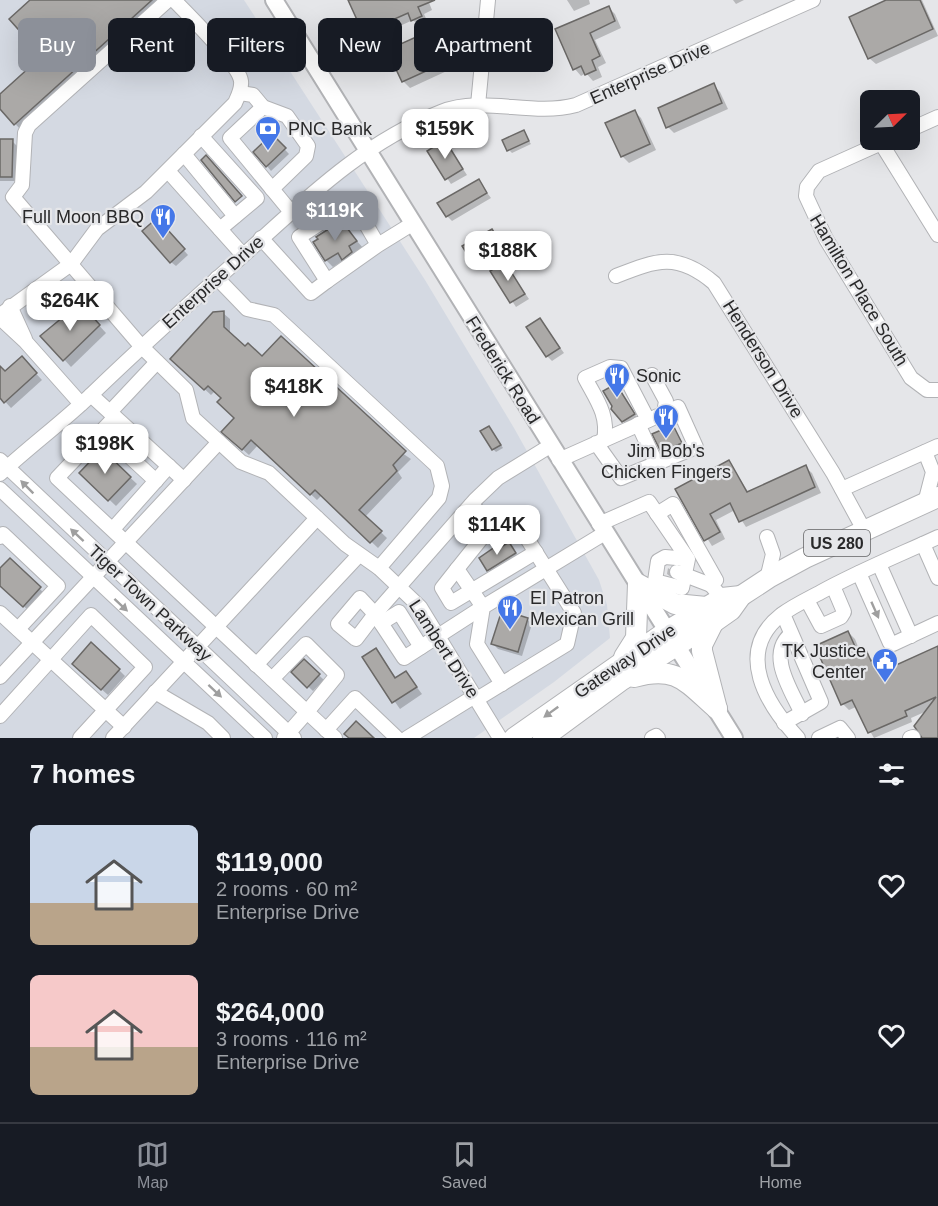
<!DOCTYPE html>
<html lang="en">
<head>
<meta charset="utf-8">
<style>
	:root { --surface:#171b24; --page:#242831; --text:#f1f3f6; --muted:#9ea1a6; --line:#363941; --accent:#8c9099 }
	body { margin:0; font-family:Helvetica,sans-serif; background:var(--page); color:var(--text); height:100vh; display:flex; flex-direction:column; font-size:22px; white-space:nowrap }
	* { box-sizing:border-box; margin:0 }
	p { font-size:20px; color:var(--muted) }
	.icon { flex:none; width:33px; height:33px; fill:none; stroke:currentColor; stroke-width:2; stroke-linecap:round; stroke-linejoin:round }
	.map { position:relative; height:738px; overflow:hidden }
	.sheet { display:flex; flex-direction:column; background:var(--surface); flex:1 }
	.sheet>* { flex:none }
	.guide { position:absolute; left:18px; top:18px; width:600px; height:54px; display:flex; gap:12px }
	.needle { width:39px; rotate:66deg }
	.fabs { position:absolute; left:860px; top:90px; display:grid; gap:12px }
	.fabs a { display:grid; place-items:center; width:60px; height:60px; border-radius:9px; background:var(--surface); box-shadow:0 6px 24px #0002; font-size:30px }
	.price { position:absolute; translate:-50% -51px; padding:0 14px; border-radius:12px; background:#fff; color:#222; font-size:20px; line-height:39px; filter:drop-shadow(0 2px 3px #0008) }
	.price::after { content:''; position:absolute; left:50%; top:36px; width:18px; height:14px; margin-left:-9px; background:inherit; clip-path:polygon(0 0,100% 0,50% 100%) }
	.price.on { background:var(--accent); color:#fff }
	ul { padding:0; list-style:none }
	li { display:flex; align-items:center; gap:18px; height:150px; padding:0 30px }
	li span { display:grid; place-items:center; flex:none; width:168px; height:120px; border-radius:9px; color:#555 }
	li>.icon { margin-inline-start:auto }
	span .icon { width:72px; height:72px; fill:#fffc; stroke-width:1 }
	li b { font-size:26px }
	h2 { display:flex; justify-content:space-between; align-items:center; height:72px; padding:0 30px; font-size:26px }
	.chip { padding:0 21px; border-radius:9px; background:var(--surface); box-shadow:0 6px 24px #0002; font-size:21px; line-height:54px }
	.chip.on { background:var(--accent); color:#fff }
	.menu { display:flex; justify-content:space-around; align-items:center; height:84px; border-top:2px solid var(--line); background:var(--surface); font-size:16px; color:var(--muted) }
	.menu a { display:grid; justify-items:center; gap:3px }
	.menu .on { color:var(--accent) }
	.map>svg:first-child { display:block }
</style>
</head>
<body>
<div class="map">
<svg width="938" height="738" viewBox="0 0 938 738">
	<rect width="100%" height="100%" fill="#e5e6e9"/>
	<path fill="#d4d9e2" d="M0,0H244L425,280L514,428L599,580L607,605L610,638L554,682L474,738H0Z"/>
	<g fill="#0003">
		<path d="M32,0H162L20,129L0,107V96L44,57Z"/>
		<path d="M350,0H428L432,10L424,14L428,23L419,26L413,20L371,39L364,32Z"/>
		<path d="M567,0H589L590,4L574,11Z"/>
		<path d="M733,0H744L736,4Z"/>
		<path d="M890,0H922L938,36L876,64L869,58Z"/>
		<path d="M608,7L615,14L621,28L595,40L606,63L598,67L602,77L593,81L586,73L581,76L575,69L557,30Z"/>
		<path d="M424,35L449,70L410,88L403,81Z"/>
		<path d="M713,85L720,92L728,109L674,133L668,127Z"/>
		<path d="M635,112L641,118L656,150L629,163L622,156Z"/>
		<path d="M523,132L531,144L512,153L509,150Z"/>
		<path d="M272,136L289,154L271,171L267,166Z"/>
		<path d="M0,140L12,141L17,146L16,181H0Z"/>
		<path d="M445,142L467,175L451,184L429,151Z"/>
		<path d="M478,181L491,198L452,221L447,216Z"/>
		<path d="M161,225L188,255L176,266L171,262Z"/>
		<path d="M344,226L363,248L350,265L344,260L333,267L326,260Z"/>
		<path d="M492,230L503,245L475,261L470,256Z"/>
		<path d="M505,264L529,299L516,307L493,272Z"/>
		<path d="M86,311L106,333L71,367L43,336Z"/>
		<path d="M223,313L230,319V334L245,348L411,459L398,472L402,478L365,517L387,538L378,548L322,495L317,500L258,445L249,455L223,432L236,418L223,398L215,391L211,395L172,359Z"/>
		<path d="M540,320L564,353L552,361L547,356Z"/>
		<path d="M28,365L42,380L11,408L0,396V367L5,373Z"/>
		<path d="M618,388L638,419L628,426L623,421L614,391Z"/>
		<path d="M673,426L685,448L667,456L662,451Z"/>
		<path d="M492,431L503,448L496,452L493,449Z"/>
		<path d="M102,451L137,484L116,506L81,473Z"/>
		<path d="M729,462L749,493L805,467L812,473L821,493L746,527L735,510L716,520L725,539L712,546L677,490Z"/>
		<path d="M509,544L520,559L493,575L489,570L499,550Z"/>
		<path d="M10,560L46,595L30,612L0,584V571Z"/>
		<path d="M668,568L672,571L671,577L667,574Z"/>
		<path d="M527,619L532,624L522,656L498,649L493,644Z"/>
		<path d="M848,632L855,639L861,654L865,652L873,661L877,659L886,672L938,648V738H923L927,711L911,718L912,722L874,738L856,707L849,710L843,704Z"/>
		<path d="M376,650L397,679L406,673L422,694L400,709L364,658Z"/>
		<path d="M304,661L324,680L313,691L293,672Z"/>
		<path d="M80,670H119L125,676L108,695Z"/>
	</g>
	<g fill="#aba9a7" stroke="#6a6866" stroke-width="1.5">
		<path d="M30,0H152L14,125L0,109V94L42,56L9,19Z"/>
		<path d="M348,0H435L418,7L422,16L411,21L408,13L363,33Z"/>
		<path d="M886,0H920L933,29L868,59L849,17Z"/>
		<path d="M609,6L615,21L590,33L600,56L592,60L596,70L585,75L581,66L573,70L555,29Z"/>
		<path d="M425,33L436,57L440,55L444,63L402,82L387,50Z"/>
		<path d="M714,83L722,103L666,128L658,108Z"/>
		<path d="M635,110L650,144L621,157L605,123Z"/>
		<path d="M524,130L529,141L507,151L502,140Z"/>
		<path d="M272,134L286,148L266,167L253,152Z"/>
		<path d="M0,139H13L12,177H0Z"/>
		<path d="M445,140L463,169L445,180L427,151Z"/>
		<path d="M206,155L242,196L235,202L201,160Z"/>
		<path d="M479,179L487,193L446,217L437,203Z"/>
		<path d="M157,218L185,249L170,263L142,231Z"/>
		<path d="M338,223L340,226L344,224L357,241L349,246L352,252L342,260L338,253L325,261L313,242L318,239L316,237Z"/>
		<path d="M492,229L499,240L469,257L462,246Z"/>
		<path d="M505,262L525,294L510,303L490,271Z"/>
		<path d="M80,303L100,325L63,361L40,336Z"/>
		<path d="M224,311V327L245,346L248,343L262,356L281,336L406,451L393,465L397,471L359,510L382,531L370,543L315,490L310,495L251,440L242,450L221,432L234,418L217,402L221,398L208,386L204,390L170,359L213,312Z"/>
		<path d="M540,318L560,348L546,357L526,327Z"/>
		<path d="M22,356L37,373L4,403L0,398V366L5,371Z"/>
		<path d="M612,386L614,389L618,387L635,414L622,422L611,409L612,406L603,391Z"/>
		<path d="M673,425L682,443L661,452L652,434Z"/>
		<path d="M489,426L501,445L492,450L480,431Z"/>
		<path d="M102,449L131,477L108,501L79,473Z"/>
		<path d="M729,460L747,492L806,465L815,487L739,522L730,503L710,514L720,532L704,541L675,489Z"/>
		<path d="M509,542L516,553L487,571L479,558L495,547L498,549Z"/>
		<path d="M10,558L41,587L23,607L0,586V568Z"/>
		<path d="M502,610L528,618L518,652L491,644Z"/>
		<path d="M848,631L858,653L866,650L871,661L877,657L883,671L938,646V738H922L914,726L936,697L905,711L907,716L868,733L852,700L841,705L815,646Z"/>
		<path d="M91,642L120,669L101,690L72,664Z"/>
		<path d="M376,648L395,678L406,671L417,687L392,703L362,657Z"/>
		<path d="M304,659L320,674L307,688L291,672Z"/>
		<path d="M356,721L374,738H349L344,734Z"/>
	</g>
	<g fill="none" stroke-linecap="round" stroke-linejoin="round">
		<defs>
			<g id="minor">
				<path d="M168,0L29,125L25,133L22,185L13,197L141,346L186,390L193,418L241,462L269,473L345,544L379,568L420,607L500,738"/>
				<path d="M240,93L253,95L263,107L287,116L308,146L306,156L272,189"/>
				<path d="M478,105L488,0"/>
				<path d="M263,107L230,138L291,212"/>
				<path d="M909,130L938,117"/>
				<path d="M201,136L257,198L220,229"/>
				<path d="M888,140L819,171L807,187L806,196L826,239L911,378L927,390H938"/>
				<path d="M881,143L938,235"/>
				<path d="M184,154L235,216"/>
				<path d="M168,171L243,255"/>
				<path d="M261,238L311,293L327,281"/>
				<path d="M378,245L327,281L299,237L353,202L378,245L412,224"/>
				<path d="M616,276C657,260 677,252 714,283L833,473L864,530"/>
				<path d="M217,278L247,309L274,315L437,466L442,486L439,498L379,568"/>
				<path d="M10,306L25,339"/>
				<path d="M0,315L71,264L97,229L146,192L235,103C238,96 242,89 241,81C239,64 188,15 174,0"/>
				<path d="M0,318L25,341L81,404"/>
				<path d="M652,375L666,401L664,413"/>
				<path d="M91,395L184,480"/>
				<path d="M110,412L157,362"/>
				<path d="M115,417L57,478L307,712L284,738"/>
				<path d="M638,424L657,465"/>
				<path d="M102,431L156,481"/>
				<path d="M604,440C609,415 596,399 585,378L610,367L621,368L648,420"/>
				<path d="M925,452L933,472L925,503"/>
				<path d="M0,460L294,738"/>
				<path d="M559,460L678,407L696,447L621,478L596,443"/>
				<path d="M0,474C30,446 63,422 93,393C143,345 195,298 247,252C307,198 364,142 441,112C484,95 531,117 576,105L813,0"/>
				<path d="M0,489L265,738"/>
				<path d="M842,489L938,446"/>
				<path d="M471,505L493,524"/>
				<path d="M657,514L673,504L716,580L711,585L722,598"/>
				<path d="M599,524L649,502L688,559L665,557L658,561L655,581L682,588L688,559"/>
				<path d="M113,529L169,466"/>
				<path d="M0,537L3,534L58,586L18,629"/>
				<path d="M923,544L938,578"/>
				<path d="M879,564L911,636"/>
				<path d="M457,569L442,588L451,603L536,552"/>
				<path d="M677,572L711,585"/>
				<path d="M859,573L890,643L893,644L938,623"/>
				<path d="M767,579L773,554L767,537"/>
				<path d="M360,598L375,614L356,639L338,624Z"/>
				<path d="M807,600L821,626L841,617L844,612L833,586"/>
				<path d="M0,613L124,727"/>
				<path d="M783,614L821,702L784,723"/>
				<path d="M381,623L399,612L421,647"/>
				<path d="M791,634C766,655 792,691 802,714"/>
				<path d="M256,665L359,555"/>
				<path d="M0,677L219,442"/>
				<path d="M272,679L306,644L337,675L307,712L335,738"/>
				<path d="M502,684L477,644L483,607L605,533"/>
				<path d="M155,692L208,723L223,738"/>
				<path d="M477,699L567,644L574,613L516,521L493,524L457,569L483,607L404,658L375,614L475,500L498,478L550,446"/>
				<path d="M0,716L91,615L145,667L80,738"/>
				<path d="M326,730L355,698L397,738"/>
				<path d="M113,738L317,518"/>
				<path d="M407,738L475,696"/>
				<path d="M652,738L656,736L658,738"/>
				<path d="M798,738C767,705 734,652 781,615C793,606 808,599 821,592C859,571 899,555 938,537"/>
				<path d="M819,738L840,728L848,738"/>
				<path d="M910,738L913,737"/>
			</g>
			<path id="major" d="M274,0L734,738"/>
			<g id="highway">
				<path d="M713,623L702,645V651L717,709"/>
				<path d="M624,657L636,638L638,584L675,604L706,607"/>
				<path d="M634,677C677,665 686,682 717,709"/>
				<path d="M514,738L667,631L722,598L741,596"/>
				<path d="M543,738L622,680L714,622L731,610L741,596L770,577L805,558L938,497"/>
			</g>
		</defs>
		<use href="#minor" stroke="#b2b3b6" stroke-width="16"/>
		<use href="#major" stroke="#b2b3b6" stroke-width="20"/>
		<use href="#highway" stroke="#b2b3b6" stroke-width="22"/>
		<use href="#minor" stroke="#fff" stroke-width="14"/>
		<use href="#major" stroke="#fff" stroke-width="16"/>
		<use href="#highway" stroke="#fff" stroke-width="20"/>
	</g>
	<defs><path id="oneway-solid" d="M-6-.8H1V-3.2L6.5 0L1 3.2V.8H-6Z" transform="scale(1.5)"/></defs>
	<g fill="#9f9f9f">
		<use href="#oneway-solid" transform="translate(27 487) rotate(-135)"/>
		<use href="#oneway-solid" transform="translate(77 535) rotate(-137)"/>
		<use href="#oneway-solid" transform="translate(121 605) rotate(43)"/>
		<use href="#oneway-solid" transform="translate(875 610) rotate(66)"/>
		<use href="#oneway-solid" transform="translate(215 691) rotate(43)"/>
		<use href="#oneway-solid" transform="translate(551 712) rotate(144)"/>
	</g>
	<defs>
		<symbol id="bank-pin" viewBox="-11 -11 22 30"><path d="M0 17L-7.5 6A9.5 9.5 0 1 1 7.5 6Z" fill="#4477e8" stroke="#e5e6e9"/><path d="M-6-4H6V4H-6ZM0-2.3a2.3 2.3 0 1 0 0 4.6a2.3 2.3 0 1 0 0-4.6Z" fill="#fff"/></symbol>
		<symbol id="restaurant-pin" viewBox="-11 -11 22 30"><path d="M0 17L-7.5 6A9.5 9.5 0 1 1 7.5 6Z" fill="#4477e8" stroke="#e5e6e9"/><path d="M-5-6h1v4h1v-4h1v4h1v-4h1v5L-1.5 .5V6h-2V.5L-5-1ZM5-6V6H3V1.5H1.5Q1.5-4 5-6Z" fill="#fff"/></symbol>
		<symbol id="civic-pin" viewBox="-11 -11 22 30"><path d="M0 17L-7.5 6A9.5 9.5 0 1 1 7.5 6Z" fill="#4477e8" stroke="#e5e6e9"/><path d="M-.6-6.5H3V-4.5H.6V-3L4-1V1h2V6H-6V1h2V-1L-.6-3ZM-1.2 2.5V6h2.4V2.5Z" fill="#fff"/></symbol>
	</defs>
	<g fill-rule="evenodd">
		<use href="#bank-pin" x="253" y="114" width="30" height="40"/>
		<use href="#restaurant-pin" x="148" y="202" width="30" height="40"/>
		<use href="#restaurant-pin" x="602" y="361" width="30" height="40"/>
		<use href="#restaurant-pin" x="651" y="402" width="30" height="40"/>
		<use href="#restaurant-pin" x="495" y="593" width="30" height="40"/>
		<use href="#civic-pin" x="870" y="646" width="30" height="40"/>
	</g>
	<g text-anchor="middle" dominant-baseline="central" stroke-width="4.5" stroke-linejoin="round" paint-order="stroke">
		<rect fill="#e5e6e9" stroke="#616263" stroke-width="1.5" x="804" y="530" width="66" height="26" rx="4.5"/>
		<g font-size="16" font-weight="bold" fill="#29292a">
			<text x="837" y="543">US 280</text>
		</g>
		<g font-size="18" fill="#29292a" stroke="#e5e6e9">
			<text transform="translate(650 73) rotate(-24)">Enterprise Drive</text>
			<text transform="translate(213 282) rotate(-42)">Enterprise Drive</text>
			<text transform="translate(859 290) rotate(59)">Hamilton Place South</text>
			<text transform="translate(763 359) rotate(58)">Henderson Drive</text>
			<text transform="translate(503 370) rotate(58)">Frederick Road</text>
			<text transform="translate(150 603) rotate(43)">Tiger Town Parkway</text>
			<text transform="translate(444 649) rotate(57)">Lambert Drive</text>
			<text transform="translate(625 661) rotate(-34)">Gateway Drive</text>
		</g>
		<g font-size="18" fill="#29292a" stroke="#e5e6e9" text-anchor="start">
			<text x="288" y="129">PNC Bank</text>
			<text x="144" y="217" text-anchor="end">Full Moon BBQ</text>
			<text x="636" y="376">Sonic</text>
			<text x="666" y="451" text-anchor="middle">Jim Bob's<tspan x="666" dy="21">Chicken Fingers</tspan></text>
			<text x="530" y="598">El Patron<tspan x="530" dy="21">Mexican Grill</tspan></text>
			<text x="866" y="651" text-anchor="end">TK Justice<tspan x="866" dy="21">Center</tspan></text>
		</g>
	</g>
</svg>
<div class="fabs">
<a><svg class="needle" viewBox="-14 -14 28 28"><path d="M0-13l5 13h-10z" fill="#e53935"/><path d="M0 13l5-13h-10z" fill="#9ea1a6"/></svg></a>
</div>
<b class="price" style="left:445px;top:160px">$159K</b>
<b class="price on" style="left:335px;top:242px">$119K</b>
<b class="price" style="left:508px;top:282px">$188K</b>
<b class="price" style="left:70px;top:332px">$264K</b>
<b class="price" style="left:294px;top:418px">$418K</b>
<b class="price" style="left:105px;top:475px">$198K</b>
<b class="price" style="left:497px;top:556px">$114K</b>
<div class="guide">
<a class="chip on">Buy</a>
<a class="chip">Rent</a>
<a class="chip">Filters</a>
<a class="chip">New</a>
<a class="chip">Apartment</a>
</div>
</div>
<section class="sheet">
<h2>7 homes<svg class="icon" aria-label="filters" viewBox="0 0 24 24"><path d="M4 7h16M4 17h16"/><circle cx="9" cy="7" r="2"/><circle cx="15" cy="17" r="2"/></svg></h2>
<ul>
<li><span style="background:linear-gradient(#c9d6e8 65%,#b9a48a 0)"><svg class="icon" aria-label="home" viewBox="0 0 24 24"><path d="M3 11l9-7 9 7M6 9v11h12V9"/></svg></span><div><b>$119,000</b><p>2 rooms · 60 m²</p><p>Enterprise Drive</p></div><svg class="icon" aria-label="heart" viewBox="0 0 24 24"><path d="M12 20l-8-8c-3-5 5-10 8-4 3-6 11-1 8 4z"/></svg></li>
<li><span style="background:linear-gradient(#f6c9c9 60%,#b9a48a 0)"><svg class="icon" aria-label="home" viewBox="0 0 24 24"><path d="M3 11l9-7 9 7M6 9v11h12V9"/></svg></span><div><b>$264,000</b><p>3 rooms · 116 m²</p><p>Enterprise Drive</p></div><svg class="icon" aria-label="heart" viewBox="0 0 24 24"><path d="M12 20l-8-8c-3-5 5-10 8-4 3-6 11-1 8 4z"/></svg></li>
</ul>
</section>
<nav class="menu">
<a class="on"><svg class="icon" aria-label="map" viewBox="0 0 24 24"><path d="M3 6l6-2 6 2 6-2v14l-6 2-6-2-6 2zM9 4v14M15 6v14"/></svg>Map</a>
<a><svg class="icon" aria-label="saved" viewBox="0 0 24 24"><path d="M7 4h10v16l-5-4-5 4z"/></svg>Saved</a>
<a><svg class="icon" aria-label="home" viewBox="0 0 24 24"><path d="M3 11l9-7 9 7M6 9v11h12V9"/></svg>Home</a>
</nav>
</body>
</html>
